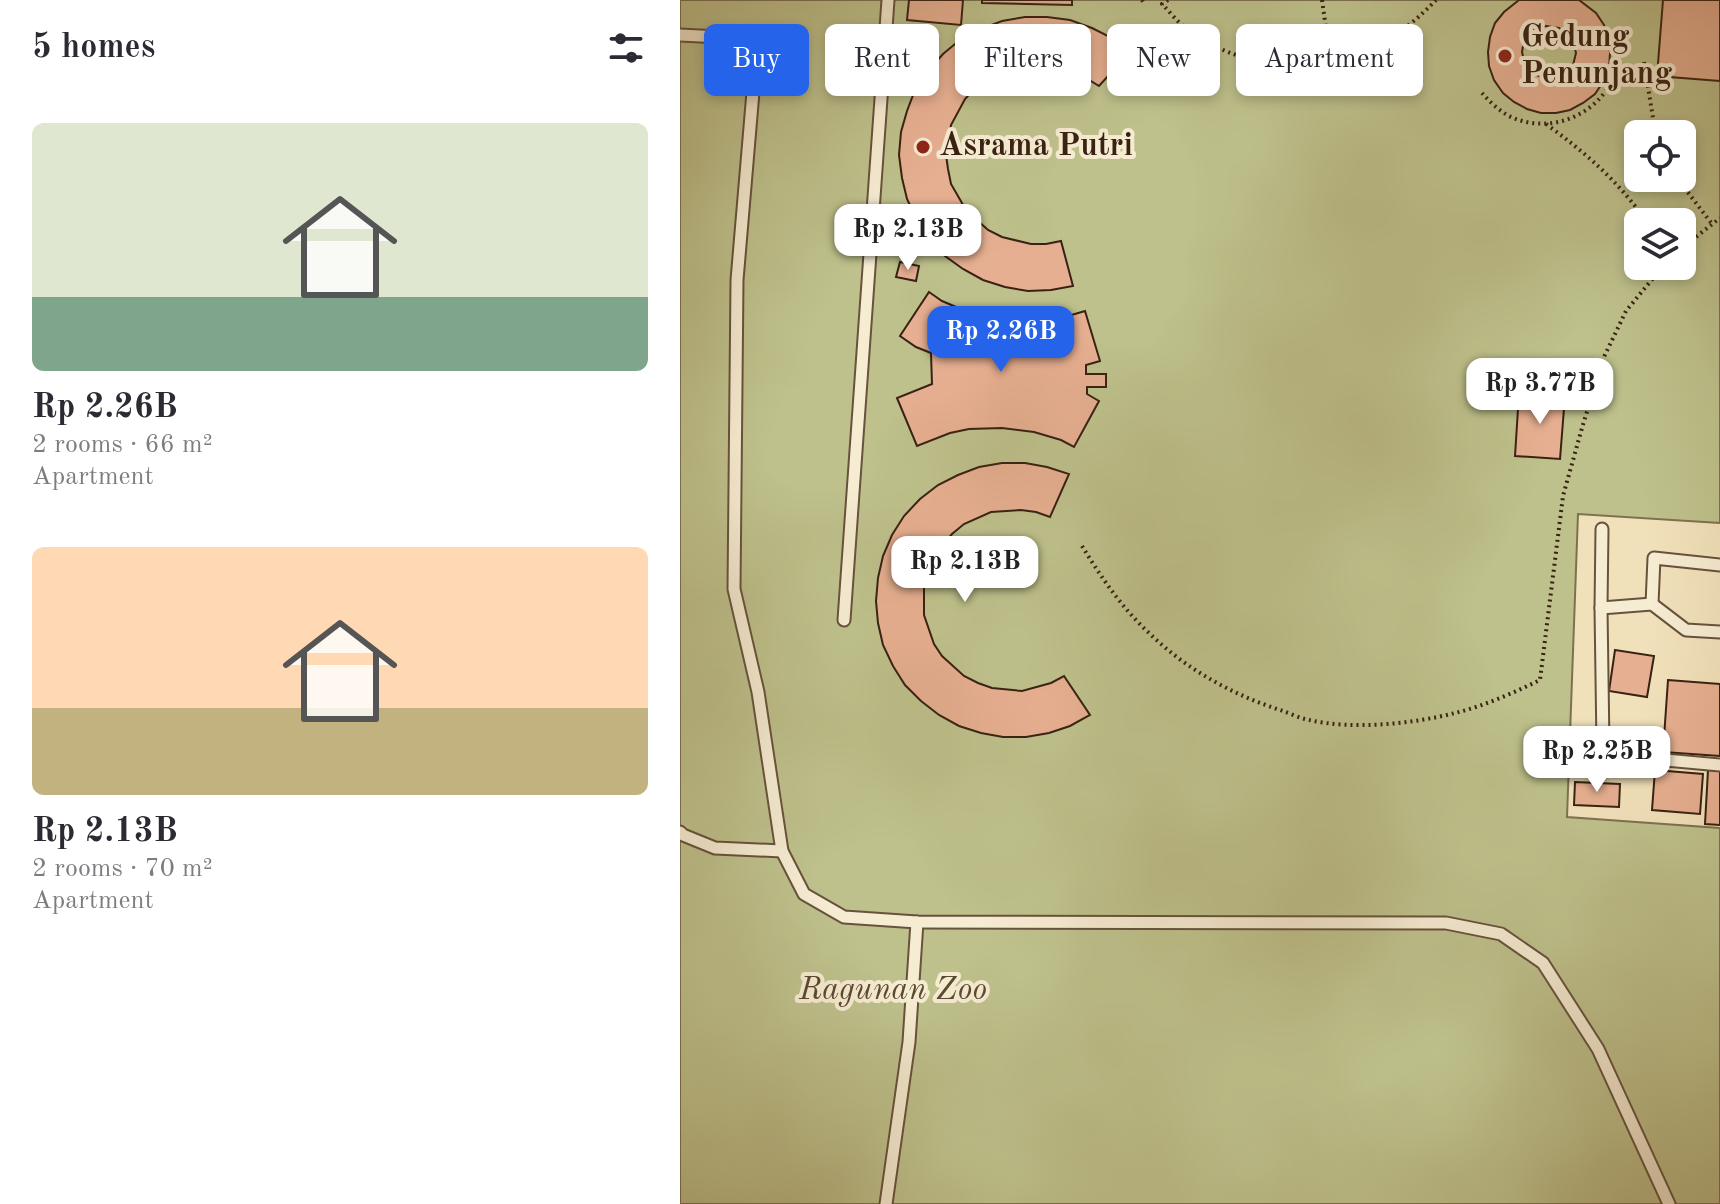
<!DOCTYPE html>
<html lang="en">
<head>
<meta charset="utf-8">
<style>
	:root { --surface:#fff; --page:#f2f2f3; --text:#2b2b33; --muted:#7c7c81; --accent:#2563eb }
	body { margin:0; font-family:"Old Standard TT",serif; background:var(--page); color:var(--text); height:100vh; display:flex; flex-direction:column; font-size:30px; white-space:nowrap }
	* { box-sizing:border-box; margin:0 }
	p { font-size:26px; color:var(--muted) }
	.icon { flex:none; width:44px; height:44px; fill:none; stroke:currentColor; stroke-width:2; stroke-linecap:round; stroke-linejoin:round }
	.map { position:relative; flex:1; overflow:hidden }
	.details { display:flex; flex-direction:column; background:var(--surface); width:680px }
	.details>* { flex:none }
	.top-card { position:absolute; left:24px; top:24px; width:760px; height:72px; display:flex; gap:16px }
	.buttons { position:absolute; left:944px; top:120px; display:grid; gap:16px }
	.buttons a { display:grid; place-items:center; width:72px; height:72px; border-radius:12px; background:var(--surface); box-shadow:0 4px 12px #0003; font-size:40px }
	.price { position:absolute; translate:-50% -68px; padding:0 18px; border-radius:16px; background:#fff; color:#222; font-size:26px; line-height:52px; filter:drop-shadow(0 2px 4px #0008) }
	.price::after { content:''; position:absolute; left:50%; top:48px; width:24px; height:18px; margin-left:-12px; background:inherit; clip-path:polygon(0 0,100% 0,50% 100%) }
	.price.on { background:var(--accent); color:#fff }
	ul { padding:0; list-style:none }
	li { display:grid; align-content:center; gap:16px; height:424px; padding:0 32px }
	li span { display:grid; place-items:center; height:248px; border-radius:12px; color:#555 }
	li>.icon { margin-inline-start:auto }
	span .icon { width:144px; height:144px; fill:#fffc; stroke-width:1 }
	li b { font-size:34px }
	h2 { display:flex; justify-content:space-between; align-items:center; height:96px; padding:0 32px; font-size:34px }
	.pill { padding:0 28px; border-radius:12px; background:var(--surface); box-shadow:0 4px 12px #0003; font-size:28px; line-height:72px }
	.pill.on { background:var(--accent); color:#fff }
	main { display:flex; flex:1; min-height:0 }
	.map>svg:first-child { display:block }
</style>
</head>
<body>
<main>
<section class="details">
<h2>5 homes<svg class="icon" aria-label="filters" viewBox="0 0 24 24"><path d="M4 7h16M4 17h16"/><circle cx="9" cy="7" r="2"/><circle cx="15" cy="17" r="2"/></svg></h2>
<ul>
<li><span style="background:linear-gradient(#dfe7d0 70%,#7fa58c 0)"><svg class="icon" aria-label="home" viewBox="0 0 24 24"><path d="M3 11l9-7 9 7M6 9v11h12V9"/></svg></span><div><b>Rp 2.26B</b><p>2 rooms · 66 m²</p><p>Apartment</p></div></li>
<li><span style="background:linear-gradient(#ffd9b3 65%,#c2b280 0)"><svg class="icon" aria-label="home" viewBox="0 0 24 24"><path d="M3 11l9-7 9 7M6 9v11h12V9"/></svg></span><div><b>Rp 2.13B</b><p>2 rooms · 70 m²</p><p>Apartment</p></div></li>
</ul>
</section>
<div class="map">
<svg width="1040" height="1204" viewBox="0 0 1040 1204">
	<rect width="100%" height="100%" fill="#f1e1ba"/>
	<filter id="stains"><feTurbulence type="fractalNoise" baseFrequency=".0025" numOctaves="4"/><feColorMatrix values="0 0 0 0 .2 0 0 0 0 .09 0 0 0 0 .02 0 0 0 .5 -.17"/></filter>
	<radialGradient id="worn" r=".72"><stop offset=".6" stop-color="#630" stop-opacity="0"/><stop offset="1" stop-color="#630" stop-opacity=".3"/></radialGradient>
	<path fill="#bec18c" stroke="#7c7250" stroke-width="2" fill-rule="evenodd" d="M0,0H1040V523L898,514L887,817L1040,828V1204H0ZM958,134H1002V178H958ZM958,222H1002V266H958Z"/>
	<g fill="#e6af91" stroke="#392213" stroke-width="2" fill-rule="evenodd">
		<path d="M229,0H283L281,25L227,20Z"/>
		<path d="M302,0H392V5L302,3Z"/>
		<path d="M839,0H899L916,13L924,25L929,39L930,53L929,68L923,82L915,94L903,103L890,110L876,113H861L847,109L834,102L823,93L814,80L809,66L808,52L810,37L815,23L824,12ZM866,26L879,28L890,35L893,41L896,53L893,65L889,70L884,75L872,79H866L854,74L845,65L842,52L843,46L849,35L854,30Z"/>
		<path d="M983,0H1040V81L977,76Z"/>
		<path d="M345,17H367L390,20L412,28L432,38L450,52L419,86L393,70L364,63L334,66L320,71L295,88L285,99L271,125L266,155L268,169L271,184L286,210L308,230L322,237L351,244H366L381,241L393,286L371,290L348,291L325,287L303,280L283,269L265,256L250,239L237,220L227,199L222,178L219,155L221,132L227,111L235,90L248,71L263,54L281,39L301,29L322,21Z"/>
		<path d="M220,262L239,266L236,281L216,277Z"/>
		<path d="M249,292L262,301L288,312L319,319L351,322L371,321L405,311L420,361L406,365V374H426V387H407V394L419,401L394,447L381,440L354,432L322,428L289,429L270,433L237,446L217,398L252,384L251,353L236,347L220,336Z"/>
		<path d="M839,393L885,396L880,459L835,456Z"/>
		<path d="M322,463H345L367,467L389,474L370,517L356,512L341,510L311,512L284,524L272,534L253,557L248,571L244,585V615L254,644L262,656L284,676L298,683L312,688L342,691L371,683L384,676L410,715L390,726L369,733L346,737H323L301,733L279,726L259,715L241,701L225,685L213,666L203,645L198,623L196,601L198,578L203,556L212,535L224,516L240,499L258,485L278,475L299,467Z"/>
		<path d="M935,650L974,656L967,697L929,691Z"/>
		<path d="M988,680L1040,684V756L983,752Z"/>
		<path d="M975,770L1023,774L1020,814L972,810Z"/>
		<path d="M1028,770L1040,771V825L1025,824Z"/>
		<path d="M895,782L940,784L939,807L894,805Z"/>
	</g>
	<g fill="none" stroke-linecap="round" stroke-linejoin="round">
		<defs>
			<g id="service">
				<path d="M0,35L40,37L68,61L73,92L57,280L54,589L78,692L102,851L124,894L164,917L237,922L766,923L821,934L863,963L918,1049L989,1204"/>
				<path d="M922,529L921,608L923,746L926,752L942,756L1040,765"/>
				<path d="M972,604L974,558L1040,565"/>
				<path d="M921,608L972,604L1006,630L1040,632"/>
				<path d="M164,620L208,0"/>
				<path d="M0,832L3,835L35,848L102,851"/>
				<path d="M206,1204L229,1042L237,922"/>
			</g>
		</defs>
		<use href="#service" stroke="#67523d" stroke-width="15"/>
		<g stroke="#392213" stroke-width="4" stroke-dasharray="2 4" stroke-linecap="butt">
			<path d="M462,0L464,3"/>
			<path d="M488,0L482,4C490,12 498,23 508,30C555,64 628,80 683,54C711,41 735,22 756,0"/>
			<path d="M642,0L651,64"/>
			<path d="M494,37L506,29"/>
			<path d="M964,62L973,118L978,134"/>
			<path d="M802,93C810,102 819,111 831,117C871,135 919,115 935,74C939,62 939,49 938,37"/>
			<path d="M866,124C906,153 938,181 967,222"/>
			<path d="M997,178L1032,224"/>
			<path d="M1002,248L1040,218"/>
			<path d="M402,546C421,577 442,608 469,633C506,669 551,694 600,710C609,713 619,718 629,720C672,730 732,724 775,713C804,706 833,693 860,680L883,496L902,428L923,359L946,311L983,266"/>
		</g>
		<use href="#service" stroke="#f6ecd2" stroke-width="11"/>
	</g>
	<g fill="#8f2418" stroke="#f6ecd2" stroke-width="3">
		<circle cx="825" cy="56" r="8"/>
		<circle cx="243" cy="147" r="8"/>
	</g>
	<g text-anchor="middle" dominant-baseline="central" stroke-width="8" stroke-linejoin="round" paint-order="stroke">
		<g font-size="32" font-weight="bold" fill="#392213" stroke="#f6ecd2" text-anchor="start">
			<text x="841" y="38">Gedung<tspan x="841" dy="37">Penunjang</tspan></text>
			<text x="259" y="147">Asrama Putri</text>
		</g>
		<g font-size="32" font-style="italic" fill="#5a4a31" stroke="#f6ecd2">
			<text x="213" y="991">Ragunan Zoo</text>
		</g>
	</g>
	<rect width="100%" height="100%" filter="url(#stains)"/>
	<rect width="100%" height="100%" fill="url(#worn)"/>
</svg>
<div class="buttons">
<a><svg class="icon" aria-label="locate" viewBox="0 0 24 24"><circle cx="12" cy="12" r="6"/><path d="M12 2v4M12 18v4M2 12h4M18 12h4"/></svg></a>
<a><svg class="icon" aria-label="layers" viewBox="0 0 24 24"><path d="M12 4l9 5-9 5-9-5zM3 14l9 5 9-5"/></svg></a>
</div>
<b class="price" style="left:228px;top:272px">Rp 2.13B</b>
<b class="price on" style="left:321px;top:374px">Rp 2.26B</b>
<b class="price" style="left:860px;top:426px">Rp 3.77B</b>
<b class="price" style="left:285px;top:604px">Rp 2.13B</b>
<b class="price" style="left:917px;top:794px">Rp 2.25B</b>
<div class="top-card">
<a class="pill on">Buy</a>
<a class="pill">Rent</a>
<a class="pill">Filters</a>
<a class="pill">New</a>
<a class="pill">Apartment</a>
</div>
</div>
</main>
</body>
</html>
